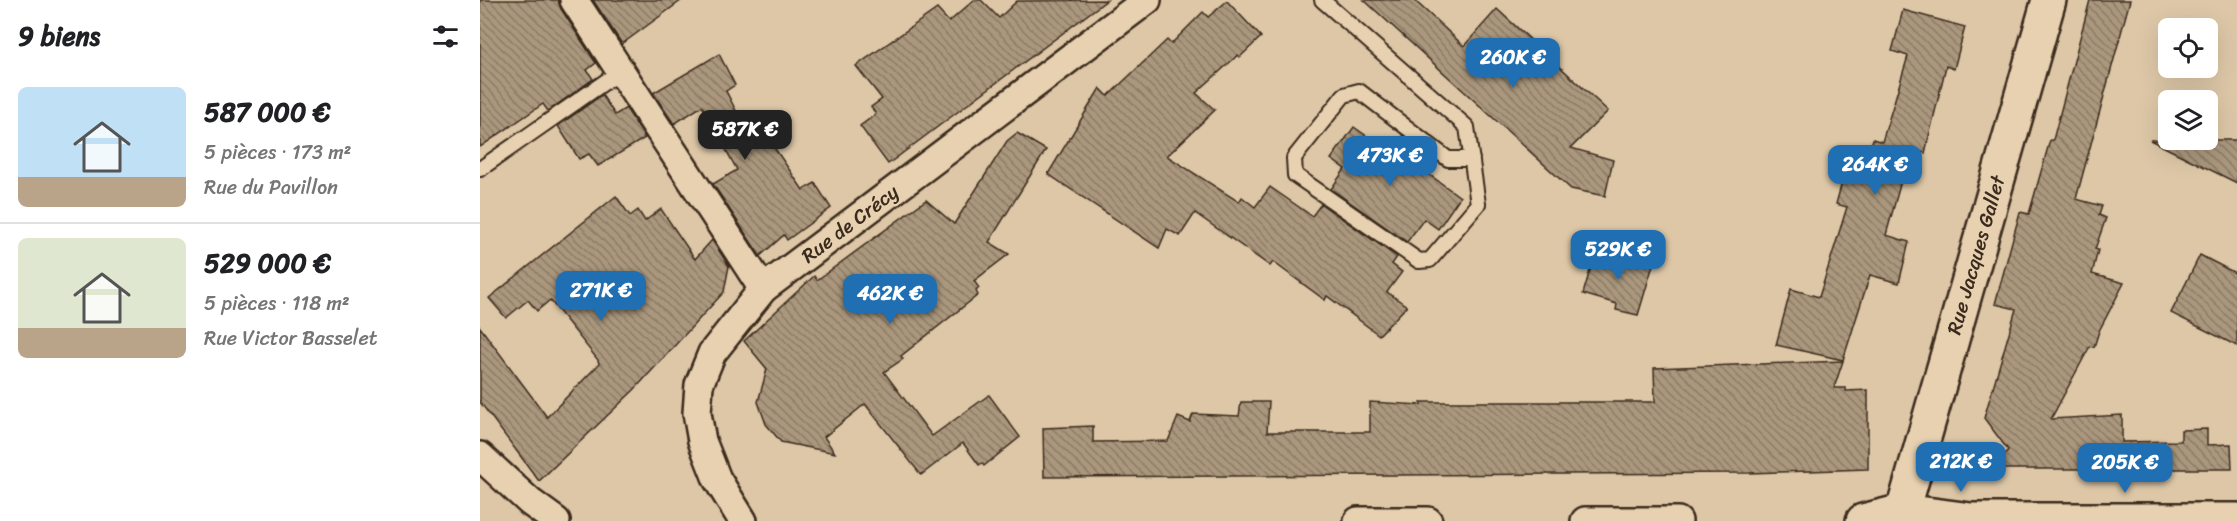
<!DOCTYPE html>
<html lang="fr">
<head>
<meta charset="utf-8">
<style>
	:root { --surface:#fff; --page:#f2f2f2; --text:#202124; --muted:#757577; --line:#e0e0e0; --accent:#1f6fb2 }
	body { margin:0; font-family:Sriracha,sans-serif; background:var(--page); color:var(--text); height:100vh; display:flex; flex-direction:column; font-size:22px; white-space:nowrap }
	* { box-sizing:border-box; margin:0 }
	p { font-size:20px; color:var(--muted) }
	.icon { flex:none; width:33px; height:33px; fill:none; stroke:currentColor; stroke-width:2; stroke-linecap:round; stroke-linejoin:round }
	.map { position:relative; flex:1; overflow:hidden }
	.side { display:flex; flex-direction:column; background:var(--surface); width:480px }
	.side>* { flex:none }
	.buttons { position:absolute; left:1678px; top:18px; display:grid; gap:12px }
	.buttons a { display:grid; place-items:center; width:60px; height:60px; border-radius:9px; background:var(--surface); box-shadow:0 6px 24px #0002; font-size:30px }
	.price { position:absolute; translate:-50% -51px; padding:0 14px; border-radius:12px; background:var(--accent); color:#fff; font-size:20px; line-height:39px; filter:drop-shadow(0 2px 3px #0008) }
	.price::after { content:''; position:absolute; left:50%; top:36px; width:18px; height:14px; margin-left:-9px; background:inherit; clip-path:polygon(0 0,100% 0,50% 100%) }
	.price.current { background:#222; color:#fff }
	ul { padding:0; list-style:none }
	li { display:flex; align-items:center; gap:18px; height:150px; padding:0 18px }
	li+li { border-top:2px solid var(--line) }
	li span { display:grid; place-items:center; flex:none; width:168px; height:120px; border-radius:9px; color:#555 }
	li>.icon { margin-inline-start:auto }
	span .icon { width:72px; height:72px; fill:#fffc; stroke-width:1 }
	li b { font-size:26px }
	h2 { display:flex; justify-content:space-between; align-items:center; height:72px; padding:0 18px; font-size:26px }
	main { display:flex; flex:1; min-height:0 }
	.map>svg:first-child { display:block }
</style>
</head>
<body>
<main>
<section class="side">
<h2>9 biens<svg class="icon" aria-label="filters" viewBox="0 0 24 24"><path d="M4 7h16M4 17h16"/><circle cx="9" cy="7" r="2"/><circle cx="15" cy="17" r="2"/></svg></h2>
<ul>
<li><span style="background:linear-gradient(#bfe0f5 75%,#b9a48a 0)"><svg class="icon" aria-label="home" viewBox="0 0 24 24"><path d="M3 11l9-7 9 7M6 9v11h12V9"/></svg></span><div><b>587 000 €</b><p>5 pièces · 173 m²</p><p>Rue du Pavillon</p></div></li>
<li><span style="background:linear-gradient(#dfe7d0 75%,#b9a48a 0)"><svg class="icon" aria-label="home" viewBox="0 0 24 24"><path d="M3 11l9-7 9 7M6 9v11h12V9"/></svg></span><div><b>529 000 €</b><p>5 pièces · 118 m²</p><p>Rue Victor Basselet</p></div></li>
</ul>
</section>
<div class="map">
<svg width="1757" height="521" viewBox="0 0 1757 521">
	<defs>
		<pattern id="building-back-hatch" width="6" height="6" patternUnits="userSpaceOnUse" patternTransform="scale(1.5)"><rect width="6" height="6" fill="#aa977d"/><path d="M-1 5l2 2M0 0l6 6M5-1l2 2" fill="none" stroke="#8c7b66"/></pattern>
	</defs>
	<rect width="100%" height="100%" fill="#ddc7a7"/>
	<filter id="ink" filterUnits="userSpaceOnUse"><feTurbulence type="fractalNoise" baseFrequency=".0167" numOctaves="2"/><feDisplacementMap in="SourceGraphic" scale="12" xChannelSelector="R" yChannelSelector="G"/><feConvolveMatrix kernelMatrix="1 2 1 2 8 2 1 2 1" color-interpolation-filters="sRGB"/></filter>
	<g filter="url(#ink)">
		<g fill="url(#building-back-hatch)" stroke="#3b2a1e" stroke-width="1.5">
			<path d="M0,0H78L81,9L116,63L107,70L113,79L68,111L63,104L0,147Z"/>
			<path d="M113,0H202L142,44Z"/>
			<path d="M494,0H501L519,18L537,1L627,0L408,164L380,126L396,114L391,107L402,99L376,66L457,9L469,22Z"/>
			<path d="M884,0H934L984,46L1017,9L1128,111L1091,148L1133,160L1125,196L1091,189Z"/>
			<path d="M1610,0H1650L1596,199L1622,206L1619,215L1626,218L1615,249L1618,250L1612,274L1644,283L1619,331L1614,347L1610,346L1571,419L1642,415V442L1701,441V430L1727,429V445L1751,444L1752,469H1515L1528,450L1504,418L1536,309L1515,304L1540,212L1549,214L1570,140H1573Z"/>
			<path d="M747,1L781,37L760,57L758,55L716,93L735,110L687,156L759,202L762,197L775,207L790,187L832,216L841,204L917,257L912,264L922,272L907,292L927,306L899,335L847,296L845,300L793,262L790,266L715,213L700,236L687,229L679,248L568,174L620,88L628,96L687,40L691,44L723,12L728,17Z"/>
			<path d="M1423,10L1485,27L1474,69L1466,66L1445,153L1430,149L1406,235L1429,242L1419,283L1390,275L1363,360L1296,345L1311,289L1339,297L1367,207L1356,204L1370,153L1387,158L1393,139L1402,142L1428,56L1412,51Z"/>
			<path d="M239,54L255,85L246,91L270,138L283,131L323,190L335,183L351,208L307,240L304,235L280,256L233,184L257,170L222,106L194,124L173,93Z"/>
			<path d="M122,95L135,115L146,108L165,138L118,166L109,154L99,159L78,126Z"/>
			<path d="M874,127L925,163L928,159L980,197L958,229L944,219L927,242L851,189L865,169L851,159Z"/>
			<path d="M537,133L566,150L509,242L529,254L494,281L499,288L496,291L498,295L421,356L423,359L404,372L452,436L509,395L540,437L504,466L502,463L499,465L483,443L441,475L385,404L344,437L355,453L301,442L286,424L278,402L287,369L264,341L334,276L337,280L446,200L474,224L527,141Z"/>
			<path d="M1670,140H1757V183Z"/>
			<path d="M136,196L150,216L158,210L165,221L181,209L215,259L232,240L249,266L244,292L154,390L59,481L0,402V327L67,417L119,364L118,360L70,300L57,311L48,300L26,318L9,298Z"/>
			<path d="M1116,250L1173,265L1158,315L1136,310L1137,304L1103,294Z"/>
			<path d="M1720,255L1757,274V346L1691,313Z"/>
			<path d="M1363,361L1354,388H1366V391L1388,390V469L1269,473L564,477L563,428L613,426V442L688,441L698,417L710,422L713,414L759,416L761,402H789L787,432H890V402L941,405V402H1175L1174,368Z"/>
		</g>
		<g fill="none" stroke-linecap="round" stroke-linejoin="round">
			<defs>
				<g id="lane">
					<path d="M842,0L987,127L998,204L950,260L939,261L815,175L814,158L864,95L879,91L968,159H992"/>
					<path d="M0,169L142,70"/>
				</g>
				<g id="street">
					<path d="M94,0L283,289"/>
					<path d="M0,456L50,502L76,521"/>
					<path d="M263,521L237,479L222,441L217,413L219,385L232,353L283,289L667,0"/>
					<path d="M878,521H948"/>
					<path d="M1105,521H1198"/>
				</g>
				<g id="secondary">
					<path d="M1423,511L1569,0"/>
					<path d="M1383,521L1423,511L1491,520H1757"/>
				</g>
			</defs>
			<use href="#lane" stroke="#3b2a1e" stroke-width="18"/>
			<use href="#street" stroke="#3b2a1e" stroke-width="32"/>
			<use href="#secondary" stroke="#3b2a1e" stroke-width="38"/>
			<use href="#lane" stroke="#e7d1b0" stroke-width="14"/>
			<use href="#street" stroke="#e7d1b0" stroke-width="27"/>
			<use href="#secondary" stroke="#e7d1b0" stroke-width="33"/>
		</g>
	</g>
	<g text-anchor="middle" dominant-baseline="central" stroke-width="4.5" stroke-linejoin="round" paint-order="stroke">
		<g font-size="20" fill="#3b2a1e" stroke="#e7d1b0">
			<text transform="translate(370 224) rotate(-37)">Rue de Crécy</text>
			<text transform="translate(1496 255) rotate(-74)">Rue Jacques Gallet</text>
		</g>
	</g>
</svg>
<div class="buttons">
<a><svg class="icon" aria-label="locate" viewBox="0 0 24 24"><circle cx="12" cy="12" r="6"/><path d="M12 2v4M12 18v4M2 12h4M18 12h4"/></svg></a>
<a><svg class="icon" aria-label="layers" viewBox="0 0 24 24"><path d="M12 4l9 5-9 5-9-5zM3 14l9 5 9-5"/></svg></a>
</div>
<b class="price" style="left:1033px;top:89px">260K €</b>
<b class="price current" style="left:265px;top:161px">587K €</b>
<b class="price" style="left:910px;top:187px">473K €</b>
<b class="price" style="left:1395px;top:196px">264K €</b>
<b class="price" style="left:1138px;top:281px">529K €</b>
<b class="price" style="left:121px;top:322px">271K €</b>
<b class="price" style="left:410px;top:325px">462K €</b>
<b class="price" style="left:1481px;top:493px">212K €</b>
<b class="price" style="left:1645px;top:494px">205K €</b>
</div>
</main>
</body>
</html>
